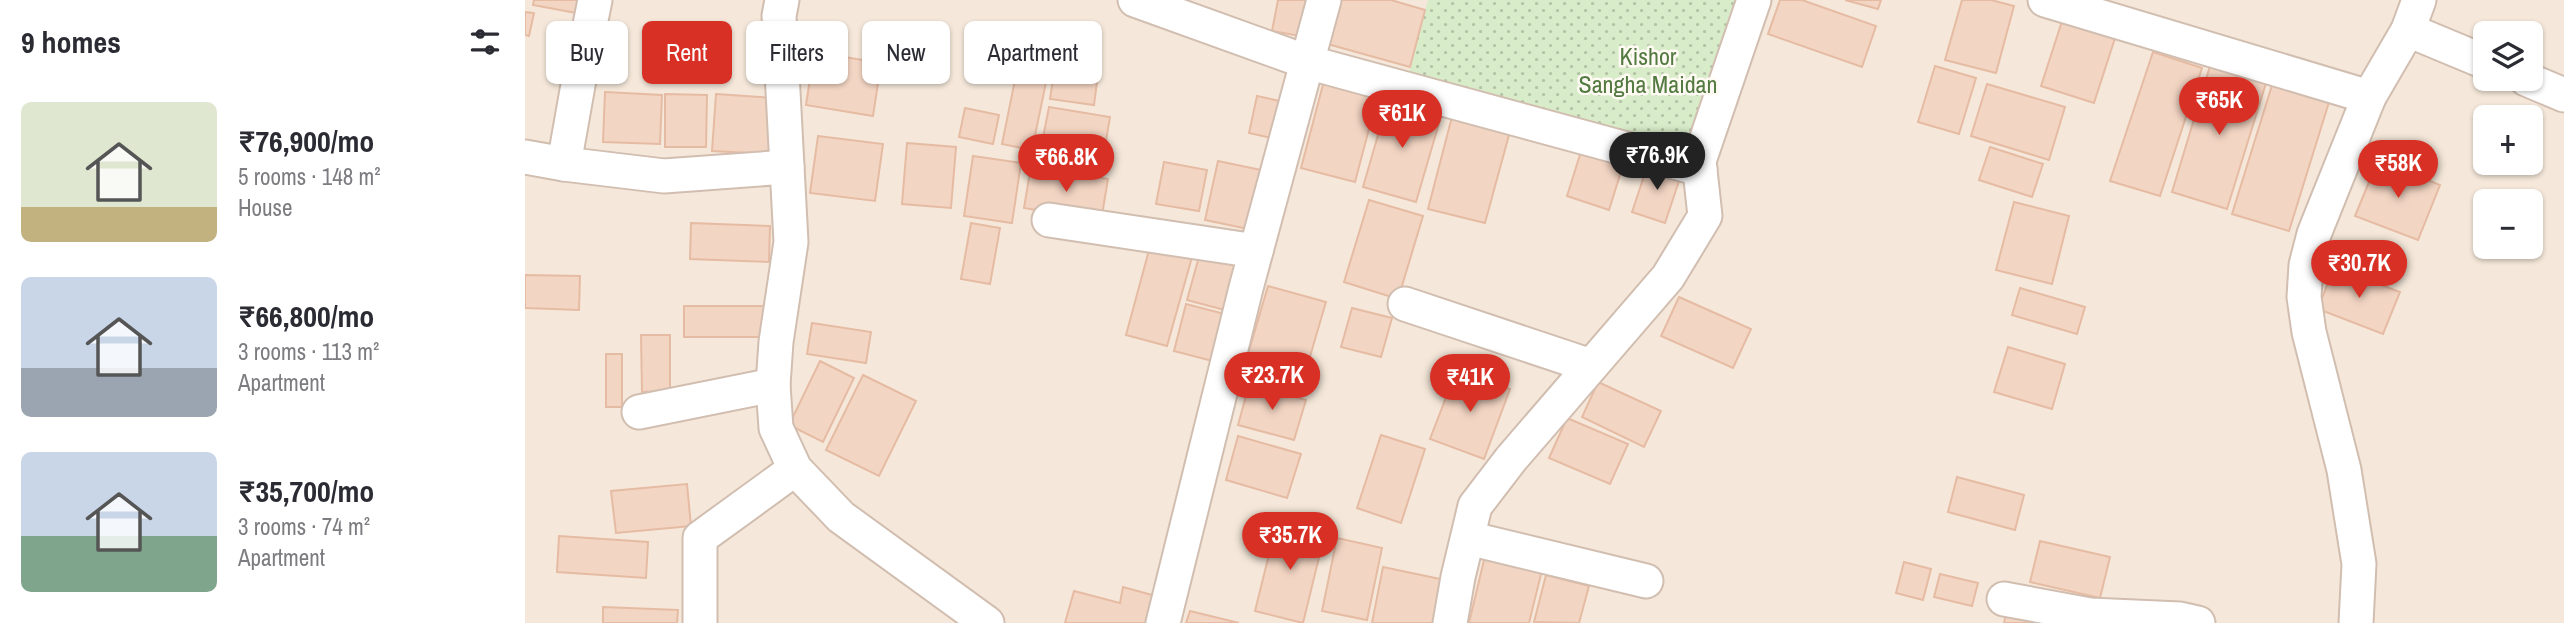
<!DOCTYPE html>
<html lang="en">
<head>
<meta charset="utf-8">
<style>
	:root { --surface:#fff; --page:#f2f2f3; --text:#2b2b33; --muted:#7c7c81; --accent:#d93025 }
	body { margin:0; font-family:"Archivo Narrow",sans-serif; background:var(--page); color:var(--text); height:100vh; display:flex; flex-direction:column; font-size:26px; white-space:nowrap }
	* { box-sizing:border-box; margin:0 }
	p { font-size:23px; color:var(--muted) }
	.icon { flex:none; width:38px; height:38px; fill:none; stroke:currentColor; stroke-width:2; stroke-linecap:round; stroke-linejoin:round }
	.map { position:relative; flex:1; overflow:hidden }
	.panel { display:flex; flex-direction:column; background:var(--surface); width:525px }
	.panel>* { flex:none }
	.banner { position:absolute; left:21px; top:21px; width:665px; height:63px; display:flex; gap:14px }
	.controls { position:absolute; left:1948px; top:21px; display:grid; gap:14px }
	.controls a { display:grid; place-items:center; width:70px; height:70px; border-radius:10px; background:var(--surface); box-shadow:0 2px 5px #0004; font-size:35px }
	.price { position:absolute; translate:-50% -60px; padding:0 16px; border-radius:24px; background:var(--accent); color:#fff; font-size:23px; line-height:46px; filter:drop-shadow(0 2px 4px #0008) }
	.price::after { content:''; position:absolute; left:50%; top:42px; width:21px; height:16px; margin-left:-10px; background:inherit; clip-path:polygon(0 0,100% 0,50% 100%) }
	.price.active { background:#222; color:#fff }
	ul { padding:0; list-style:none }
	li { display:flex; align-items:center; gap:21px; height:175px; padding:0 21px }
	li span { display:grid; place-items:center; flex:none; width:196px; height:140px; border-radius:10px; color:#555 }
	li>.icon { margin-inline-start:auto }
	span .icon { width:84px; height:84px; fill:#fffc; stroke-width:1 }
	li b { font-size:30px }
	h2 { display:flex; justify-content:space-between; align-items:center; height:84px; padding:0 21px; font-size:30px }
	.tag { padding:0 24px; border-radius:10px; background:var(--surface); box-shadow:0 2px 5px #0004; font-size:24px; line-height:63px }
	.tag.active { background:var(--accent); color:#fff }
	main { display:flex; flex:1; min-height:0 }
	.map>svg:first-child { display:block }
</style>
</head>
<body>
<main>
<section class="panel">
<h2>9 homes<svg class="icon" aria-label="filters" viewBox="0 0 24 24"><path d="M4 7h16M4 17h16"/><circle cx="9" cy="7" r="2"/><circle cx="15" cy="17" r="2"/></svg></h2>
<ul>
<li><span style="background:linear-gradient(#dfe7d0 75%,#c2b280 0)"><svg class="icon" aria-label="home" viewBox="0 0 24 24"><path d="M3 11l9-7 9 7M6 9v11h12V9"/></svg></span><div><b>₹76,900/mo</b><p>5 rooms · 148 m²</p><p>House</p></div></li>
<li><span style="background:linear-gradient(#c9d6e8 65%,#9aa5b1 0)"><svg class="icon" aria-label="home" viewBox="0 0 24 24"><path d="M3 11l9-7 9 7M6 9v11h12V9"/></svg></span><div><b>₹66,800/mo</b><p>3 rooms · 113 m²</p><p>Apartment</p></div></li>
<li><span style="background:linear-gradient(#c9d6e8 60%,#7fa58c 0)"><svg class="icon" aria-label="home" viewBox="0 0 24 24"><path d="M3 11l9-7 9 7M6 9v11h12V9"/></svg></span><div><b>₹35,700/mo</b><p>3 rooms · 74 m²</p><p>Apartment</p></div></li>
</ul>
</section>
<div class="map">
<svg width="2039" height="623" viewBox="0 0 2039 623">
	<defs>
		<pattern id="grass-dots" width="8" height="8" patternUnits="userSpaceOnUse" patternTransform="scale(1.75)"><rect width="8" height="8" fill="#d8ecc9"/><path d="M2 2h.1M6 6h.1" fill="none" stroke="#b4c2a5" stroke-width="1.8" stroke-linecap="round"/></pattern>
	</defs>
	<rect width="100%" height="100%" fill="#fdf6ec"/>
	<path fill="#f5e8da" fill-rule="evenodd" d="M0,0H2039V623H0ZM1960,33H2006V79H1960ZM1960,117H2006V163H1960ZM1960,201H2006V247H1960Z"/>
	<path fill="url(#grass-dots)" d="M903,0H1223L1169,159L921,82L883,76Z"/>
	<g fill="#f3d5c3" stroke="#e6bba3" stroke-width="2">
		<path d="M9,0H65L62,15L8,5Z"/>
		<path d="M753,0H787L781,37L747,31Z"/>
		<path d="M811,0H866L900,10L885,67L799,43Z"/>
		<path d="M1255,0H1277L1351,26L1337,67L1243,34Z"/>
		<path d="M1320,0H1356L1353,9Z"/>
		<path d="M1437,0H1466L1489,6L1471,73L1420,60Z"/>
		<path d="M0,12L9,13L4,36L0,35Z"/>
		<path d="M1538,18L1591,35L1569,103L1516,86Z"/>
		<path d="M533,45L576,51L569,105L525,99Z"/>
		<path d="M289,52L356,63L348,116L281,105Z"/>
		<path d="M469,52L525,63L507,150L477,144L491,75L465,70Z"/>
		<path d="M1628,52L1677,68L1635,196L1585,181Z"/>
		<path d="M1410,66L1451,78L1434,134L1393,122Z"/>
		<path d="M1685,66L1741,83L1702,209L1647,192Z"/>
		<path d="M800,77L854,91L830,182L776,168Z"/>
		<path d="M1748,82L1805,99L1764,231L1707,214Z"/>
		<path d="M1462,84L1540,107L1524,160L1446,136Z"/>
		<path d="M80,92L137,95L135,144L78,142Z"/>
		<path d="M140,94L182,95L181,147H140Z"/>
		<path d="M191,94L249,98L245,154L187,151Z"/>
		<path d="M732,96L759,102L751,139L724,133Z"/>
		<path d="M864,97L917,113L891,202L838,187Z"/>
		<path d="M524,107L585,117L577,164L515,153Z"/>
		<path d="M440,108L474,115L468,144L434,137Z"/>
		<path d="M929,109L987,124L960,223L903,209Z"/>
		<path d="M293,136L358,144L350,201L285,193Z"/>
		<path d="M382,143L431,147L426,208L377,204Z"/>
		<path d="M1058,145L1100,159L1084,210L1042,196Z"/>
		<path d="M1465,147L1518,164L1507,197L1454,180Z"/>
		<path d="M448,156L496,163L487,223L439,216Z"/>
		<path d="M1853,160L1915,185L1893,240L1830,216Z"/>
		<path d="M693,161L741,171L728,230L680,220Z"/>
		<path d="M1124,161L1157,172L1140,223L1107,212Z"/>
		<path d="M639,162L682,170L674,211L631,204Z"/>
		<path d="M506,166L583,179L576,221L499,208Z"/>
		<path d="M844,200L898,216L873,299L819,282Z"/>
		<path d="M1489,202L1544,216L1527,284L1471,270Z"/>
		<path d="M166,223L245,226L244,262L165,259Z"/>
		<path d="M446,223L475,228L465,284L436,279Z"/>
		<path d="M627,239L669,250L642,346L601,335Z"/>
		<path d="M675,253L724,266L711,313L662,300Z"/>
		<path d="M1809,267L1875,292L1858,334L1793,309Z"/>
		<path d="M0,275L55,276L54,310L0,308Z"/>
		<path d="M743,286L801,302L779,377L721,361Z"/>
		<path d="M1495,288L1560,307L1552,334L1487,315Z"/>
		<path d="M1154,297L1226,329L1208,368L1136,336Z"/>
		<path d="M661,304L711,317L699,364L649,351Z"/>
		<rect x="159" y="306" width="80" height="31"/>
		<path d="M827,308L867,318L856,357L816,347Z"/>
		<path d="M287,323L346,332L341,363L282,354Z"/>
		<path d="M116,335H145V391L117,392Z"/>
		<path d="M1483,347L1540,364L1527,409L1469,392Z"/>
		<rect x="81" y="354" width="16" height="53"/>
		<path d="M295,361L329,378L298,442L264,425Z"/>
		<path d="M932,369L985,389L959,459L905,439Z"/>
		<path d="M338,375L391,401L354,476L301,450Z"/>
		<path d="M1073,382L1136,411L1119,447L1057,417Z"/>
		<path d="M724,385L781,400L769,440L713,425Z"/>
		<path d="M1042,418L1103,444L1085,484L1024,458Z"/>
		<path d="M856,435L900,449L876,523L832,508Z"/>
		<path d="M713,436L776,454L762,498L701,480Z"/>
		<path d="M1432,477L1499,495L1490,530L1423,512Z"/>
		<path d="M162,484L166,526L91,533L86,491Z"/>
		<path d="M752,522L800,533L778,623L730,611Z"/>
		<path d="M34,536L123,542L121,578L32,572Z"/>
		<path d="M812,538L857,548L842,620L797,611Z"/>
		<path d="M1515,541L1585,557L1575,598L1505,582Z"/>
		<path d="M960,556L1017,570L1004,623H944Z"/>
		<path d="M1379,562L1406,569L1398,600L1371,593Z"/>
		<path d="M858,567L925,581L916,623H847Z"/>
		<path d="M1415,574L1453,583L1447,606L1409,597Z"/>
		<path d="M1021,575L1064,586L1054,623L1009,622Z"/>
		<path d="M598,587L638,598L632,623H540L549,591L595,603Z"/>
		<path d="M78,607L153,610L152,623H78Z"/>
		<path d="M665,611L714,623H661Z"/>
		<path d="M1481,614L1512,620L1511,623H1479Z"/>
	</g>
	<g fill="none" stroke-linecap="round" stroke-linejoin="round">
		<defs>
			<g id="street">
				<path d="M257,0L254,16L266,242L251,342L248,385L251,428L270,469L316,517L462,623"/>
				<path d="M610,0L782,62L1175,169"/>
				<path d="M1520,0L1844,97"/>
				<path d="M1883,30L1960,62"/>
				<path d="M2001,79L2039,95"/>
				<path d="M0,157L39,164L53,85L70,0"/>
				<path d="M39,164L139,176L262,167"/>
				<path d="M524,220L731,251"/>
				<path d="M880,304L1066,366"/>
				<path d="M114,412L248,385"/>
				<path d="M943,538L1121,581"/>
				<path d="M1479,599L1565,615L1655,619L1673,623"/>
				<path d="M175,623V538L270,469"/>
				<path d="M638,623L721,288L799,0"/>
				<path d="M925,623L933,577L950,506L986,459L1143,277L1180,216L1174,161L1229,0"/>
				<path d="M1831,623L1834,564L1819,470L1784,332L1779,297L1781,265L1789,234L1844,97L1883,30L1894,0"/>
			</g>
		</defs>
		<use href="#street" stroke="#d1beb0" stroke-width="37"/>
		<use href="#street" stroke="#fff" stroke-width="33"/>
	</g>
	<g text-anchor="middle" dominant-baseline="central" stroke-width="5" stroke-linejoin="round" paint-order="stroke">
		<g font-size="24" fill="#537a41" stroke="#fffaf3">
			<text x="1123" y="56">Kishor<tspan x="1123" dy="28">Sangha Maidan</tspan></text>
		</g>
	</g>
</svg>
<div class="controls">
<a><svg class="icon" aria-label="layers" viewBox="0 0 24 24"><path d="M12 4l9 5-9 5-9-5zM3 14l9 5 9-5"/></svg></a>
<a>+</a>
<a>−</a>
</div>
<b class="price" style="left:1694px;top:137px">₹65K</b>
<b class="price" style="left:877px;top:150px">₹61K</b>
<b class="price active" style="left:1132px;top:192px">₹76.9K</b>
<b class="price" style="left:541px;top:194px">₹66.8K</b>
<b class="price" style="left:1873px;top:200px">₹58K</b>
<b class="price" style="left:1834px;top:300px">₹30.7K</b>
<b class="price" style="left:747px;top:412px">₹23.7K</b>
<b class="price" style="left:945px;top:414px">₹41K</b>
<b class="price" style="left:765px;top:572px">₹35.7K</b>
<div class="banner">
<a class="tag">Buy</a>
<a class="tag active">Rent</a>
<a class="tag">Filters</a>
<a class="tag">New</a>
<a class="tag">Apartment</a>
</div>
</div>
</main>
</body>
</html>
